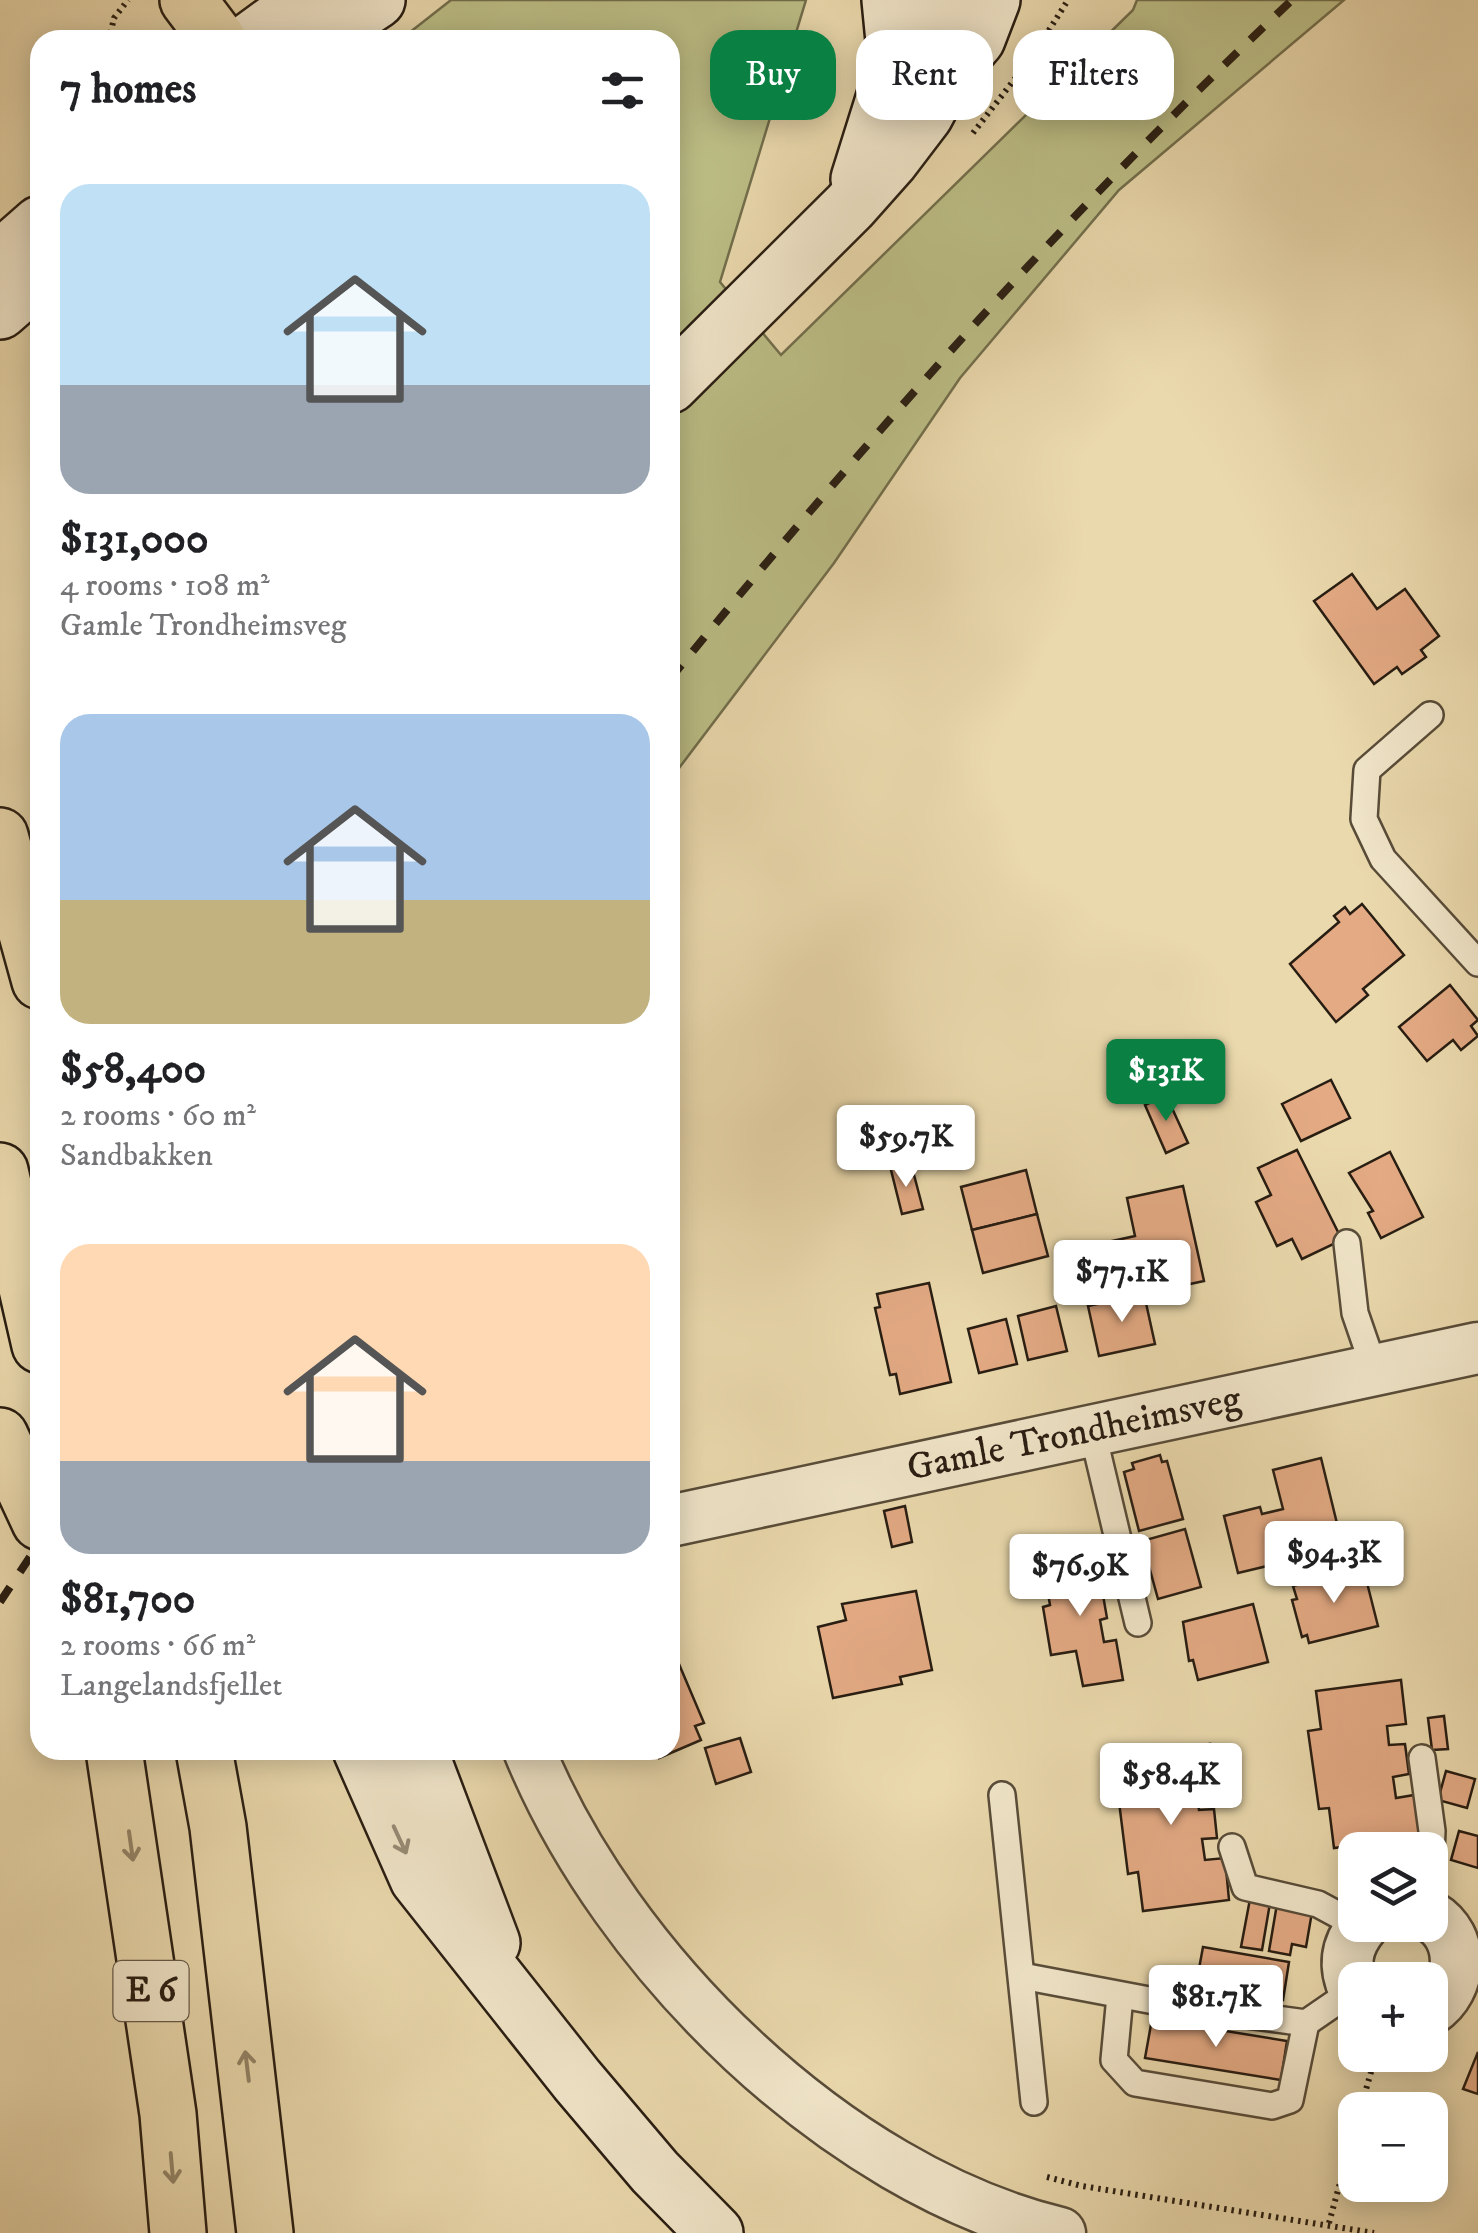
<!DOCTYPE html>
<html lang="en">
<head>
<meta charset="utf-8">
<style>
	:root { --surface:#fff; --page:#f2f2f2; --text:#202124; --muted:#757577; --accent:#0b8043 }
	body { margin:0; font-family:"IM FELL DW Pica",serif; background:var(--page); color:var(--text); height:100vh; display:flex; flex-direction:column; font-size:38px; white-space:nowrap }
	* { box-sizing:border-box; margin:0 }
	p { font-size:32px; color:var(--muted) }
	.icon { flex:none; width:55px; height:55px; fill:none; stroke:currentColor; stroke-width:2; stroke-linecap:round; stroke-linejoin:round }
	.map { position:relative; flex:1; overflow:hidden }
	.panel { position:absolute; left:30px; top:30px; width:650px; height:1730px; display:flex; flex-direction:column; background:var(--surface); border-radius:30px; box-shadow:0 5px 25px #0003 }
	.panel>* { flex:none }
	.banner { position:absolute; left:710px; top:30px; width:618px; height:90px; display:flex; gap:20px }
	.buttons { position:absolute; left:1338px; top:1832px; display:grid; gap:20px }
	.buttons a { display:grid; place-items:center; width:110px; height:110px; border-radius:20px; background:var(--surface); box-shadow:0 5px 25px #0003; font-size:50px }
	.price { position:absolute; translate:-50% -85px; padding:0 22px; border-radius:10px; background:#fff; color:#222; font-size:32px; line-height:65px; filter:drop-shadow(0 2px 5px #0008) }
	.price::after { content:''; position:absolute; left:50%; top:60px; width:30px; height:22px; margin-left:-15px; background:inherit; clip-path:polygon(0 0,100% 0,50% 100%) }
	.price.active { background:var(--accent); color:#fff }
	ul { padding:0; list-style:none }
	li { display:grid; align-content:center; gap:20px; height:530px; padding:0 30px }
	li span { display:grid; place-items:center; height:310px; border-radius:30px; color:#555 }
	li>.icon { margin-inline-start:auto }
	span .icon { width:180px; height:180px; fill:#fffc; stroke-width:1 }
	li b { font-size:42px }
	h2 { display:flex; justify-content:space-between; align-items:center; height:120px; padding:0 30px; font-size:42px }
	.tag { padding:0 35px; border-radius:30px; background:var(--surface); box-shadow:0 5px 25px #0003; font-size:35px; line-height:90px }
	.tag.active { background:var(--accent); color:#fff }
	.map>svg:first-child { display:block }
</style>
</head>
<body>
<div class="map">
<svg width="1478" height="2233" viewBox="0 0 1478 2233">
	<rect width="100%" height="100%" fill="#ead9ad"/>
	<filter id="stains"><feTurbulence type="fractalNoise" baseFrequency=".002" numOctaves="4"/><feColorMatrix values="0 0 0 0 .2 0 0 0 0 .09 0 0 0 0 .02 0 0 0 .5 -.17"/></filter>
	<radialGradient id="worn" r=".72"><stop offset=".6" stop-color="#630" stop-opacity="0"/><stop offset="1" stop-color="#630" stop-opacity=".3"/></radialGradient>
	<path fill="#bcbe86" stroke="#726e4c" stroke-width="2.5" d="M451,0H806L720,282L781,355L1133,10L1137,0H1344L1119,190L960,378L834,563L670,780V40H400Z"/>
	<g fill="#e3aa84" stroke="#281d12" stroke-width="2.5">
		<path d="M1352,574L1377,609L1405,589L1439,636L1421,650L1426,657L1402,674L1397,667L1374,684L1314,601Z"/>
		<path d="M1362,904L1404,955L1363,989L1368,995L1336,1022L1290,964L1339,922L1334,916L1345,907L1350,914Z"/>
		<path d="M1450,985L1478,1020L1471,1026L1478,1036L1461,1050L1453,1040L1427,1061L1399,1027Z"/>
		<path d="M1331,1080L1350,1118L1301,1141L1282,1104Z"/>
		<path d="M1166,1095L1188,1143L1166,1153L1145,1105Z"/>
		<path d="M1297,1150L1342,1240L1302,1259L1292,1239L1277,1246L1256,1202L1271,1195L1258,1168Z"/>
		<path d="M1390,1152L1423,1217L1381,1238L1368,1213L1373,1211L1349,1173Z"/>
		<path d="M902,1164L906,1177L914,1175L923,1209L902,1214L890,1166Z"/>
		<path d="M1026,1170L1037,1214L972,1230L961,1187Z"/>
		<path d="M1183,1186L1204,1281L1148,1293L1146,1286L1105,1295L1094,1245L1135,1236L1127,1198Z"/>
		<path d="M1037,1214L1048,1256L983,1273L972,1230Z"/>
		<path d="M929,1283L951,1382L900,1394L896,1374L890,1375L875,1308L880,1307L877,1294Z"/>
		<path d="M1144,1294L1155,1344L1099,1356L1088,1306Z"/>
		<path d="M1056,1306L1067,1351L1028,1360L1018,1316Z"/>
		<path d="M1006,1319L1017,1364L979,1373L968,1329Z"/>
		<path d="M1160,1455L1162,1462L1167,1461L1183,1519L1139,1531L1124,1472L1134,1469L1132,1463Z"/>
		<path d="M1321,1458L1343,1548L1238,1573L1224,1516L1260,1507L1262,1514L1283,1509L1273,1470Z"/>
		<path d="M905,1506L912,1542L892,1547L884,1511Z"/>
		<path d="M1185,1529L1201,1587L1158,1599L1142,1541Z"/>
		<path d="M1096,1555L1107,1618L1100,1620L1104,1642L1116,1640L1123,1680L1083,1686L1076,1651L1051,1655L1043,1607L1050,1605L1043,1564Z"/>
		<path d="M1363,1567L1378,1626L1309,1643L1307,1635L1302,1637L1292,1600L1297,1599L1293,1586Z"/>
		<path d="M916,1591L932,1670L900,1677L902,1684L833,1698L818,1627L846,1620L842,1604Z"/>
		<path d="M1253,1604L1268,1662L1198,1680L1193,1660L1189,1661L1183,1622Z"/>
		<path d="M676,1657L704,1723L695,1726L701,1740L659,1758L656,1750H670V1659Z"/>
		<path d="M1401,1680L1406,1724L1387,1726L1389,1745L1405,1744L1409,1774L1393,1777L1396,1798L1414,1795L1420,1837L1334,1848L1329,1808L1319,1809L1308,1731L1321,1729L1316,1691Z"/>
		<path d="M1444,1716L1448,1749L1432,1750L1428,1718Z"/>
		<path d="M740,1738L751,1772L716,1784L705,1748Z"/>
		<path d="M1210,1744L1215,1786L1196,1788L1199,1810L1214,1809L1217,1838L1202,1839L1205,1860L1225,1858L1229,1900L1143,1911L1138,1872L1128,1874L1118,1794L1129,1793L1125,1755Z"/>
		<path d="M1446,1771L1475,1779L1467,1808L1438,1800Z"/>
		<path d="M1459,1831L1478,1836V1868L1451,1860Z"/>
		<path d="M1250,1899L1270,1903L1262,1950L1241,1947Z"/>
		<path d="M1277,1904L1312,1912L1306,1947L1292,1944L1290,1955L1269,1951Z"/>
		<path d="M1203,1947L1289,1962L1283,2000L1196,1985Z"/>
		<path d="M1152,2019L1287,2041L1281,2080L1145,2058Z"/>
		<path d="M1478,2052V2094L1463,2089Z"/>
	</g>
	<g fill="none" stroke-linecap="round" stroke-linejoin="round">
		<defs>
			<g id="lane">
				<path d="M1430,715L1367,770L1364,819L1383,859L1478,963"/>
				<path d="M1347,1243L1355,1313L1375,1371"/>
				<path d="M1092,1430L1138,1623"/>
				<path d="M1422,1758L1432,1831L1430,1874"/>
				<path d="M1002,1795L1034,2102"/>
				<path d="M1232,1847L1245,1887L1318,1904L1355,1924"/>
				<path d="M1022,1976L1186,2007L1306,2023L1354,1990"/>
				<path d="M1120,1996L1114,2060L1135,2083L1272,2106L1290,2100L1306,2023"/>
			</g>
			<g id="street">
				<path d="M670,1521L1478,1348"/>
				<path d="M529,1750C615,1961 836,2179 1060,2233"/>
				<path d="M1430,1916C1466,1937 1463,1988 1430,2010"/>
				<path d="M1355,1992C1343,1967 1345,1947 1363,1925"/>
			</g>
			<g id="secondary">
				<path d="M940,0L938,37L947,74"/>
				<path d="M251,40L306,0"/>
				<path d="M317,40L377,0"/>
				<path d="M859,179L896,61L890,0"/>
				<path d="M0,259L40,224"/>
				<path d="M0,311L40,276"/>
				<path d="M670,385L850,206L890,161L925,115L947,74L977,39L992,0"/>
				<path d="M361,1750L418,1879L577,2080L655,2172L715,2233"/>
				<path d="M419,1750L492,1943"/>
			</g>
			<g id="highway">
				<path d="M188,0L218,40"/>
				<path d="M0,836L40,981"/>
				<path d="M0,1171L40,1345"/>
				<path d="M0,1436L40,1522"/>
				<path d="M114,1750L168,2114L178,2233"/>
				<path d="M204,1750L218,1827L265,2233"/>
			</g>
		</defs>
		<use href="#lane" stroke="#584c39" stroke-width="30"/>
		<use href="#street" stroke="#584c39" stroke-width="55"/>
		<use href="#secondary" stroke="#281d12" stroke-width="60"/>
		<use href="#highway" stroke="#281d12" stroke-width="60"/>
		<g stroke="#281d12" stroke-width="6" stroke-dasharray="2.5 5" stroke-linecap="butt">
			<path d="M109,40L114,18L128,0"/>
			<path d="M973,133L1034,54L1068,0"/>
			<path d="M1360,2110L1376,2055"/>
			<path d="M1047,2177L1082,2186L1374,2233"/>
			<path d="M1329,2223L1355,2128"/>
		</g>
		<use href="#lane" stroke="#f1e6ca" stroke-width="25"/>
		<use href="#street" stroke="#f1e6ca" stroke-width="50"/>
		<use href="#secondary" stroke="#f1e6ca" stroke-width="55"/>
		<use href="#highway" stroke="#ead9ad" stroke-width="55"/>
		<g stroke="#281d12" stroke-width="8" stroke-dasharray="18 18" stroke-linecap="butt">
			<path d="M670,679C865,441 1068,211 1292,0"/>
			<path d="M0,1602L40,1542"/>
		</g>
	</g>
	<defs><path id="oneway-shaft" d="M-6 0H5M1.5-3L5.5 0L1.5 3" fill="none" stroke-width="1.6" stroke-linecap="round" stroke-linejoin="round" transform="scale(2.5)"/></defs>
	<use stroke="#978c77" href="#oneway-shaft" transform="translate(400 1840) rotate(65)"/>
	<g stroke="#938467">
		<use href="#oneway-shaft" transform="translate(131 1846) rotate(82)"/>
		<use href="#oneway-shaft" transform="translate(247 2066) rotate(-97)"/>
		<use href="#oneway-shaft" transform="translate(172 2168) rotate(85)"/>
	</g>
	<g text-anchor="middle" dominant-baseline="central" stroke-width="8" stroke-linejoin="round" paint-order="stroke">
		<rect fill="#f1e6ca" stroke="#645949" stroke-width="2.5" x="113.5" y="1961" width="75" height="60" rx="8"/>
		<g font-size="35" font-weight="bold" fill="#281d12">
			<text x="151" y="1991">E 6</text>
		</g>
		<g font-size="38" fill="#281d12" stroke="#f1e6ca">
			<text transform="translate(1074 1434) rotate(-12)">Gamle Trondheimsveg</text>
		</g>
	</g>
	<rect width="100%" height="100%" filter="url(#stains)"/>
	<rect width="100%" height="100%" fill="url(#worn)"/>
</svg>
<div class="buttons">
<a><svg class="icon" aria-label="layers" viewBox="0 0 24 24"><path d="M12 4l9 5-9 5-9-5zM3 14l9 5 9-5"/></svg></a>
<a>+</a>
<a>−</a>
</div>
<b class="price active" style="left:1166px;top:1124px">$131K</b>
<b class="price" style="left:906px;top:1190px">$59.7K</b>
<b class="price" style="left:1122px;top:1325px">$77.1K</b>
<b class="price" style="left:1334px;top:1606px">$94.3K</b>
<b class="price" style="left:1080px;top:1619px">$76.9K</b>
<b class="price" style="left:1171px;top:1828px">$58.4K</b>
<b class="price" style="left:1216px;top:2050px">$81.7K</b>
<div class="banner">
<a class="tag active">Buy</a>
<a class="tag">Rent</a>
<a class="tag">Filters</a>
</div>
<section class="panel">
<h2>7 homes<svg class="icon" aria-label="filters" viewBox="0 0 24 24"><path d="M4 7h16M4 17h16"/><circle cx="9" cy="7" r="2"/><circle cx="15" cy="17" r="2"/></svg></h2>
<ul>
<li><span style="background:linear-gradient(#bfe0f5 65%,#9aa5b1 0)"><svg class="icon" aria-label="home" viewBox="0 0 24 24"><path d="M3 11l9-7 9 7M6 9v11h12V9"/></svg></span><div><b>$131,000</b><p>4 rooms · 108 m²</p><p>Gamle Trondheimsveg</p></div></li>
<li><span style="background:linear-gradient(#a9c7e8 60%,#c2b280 0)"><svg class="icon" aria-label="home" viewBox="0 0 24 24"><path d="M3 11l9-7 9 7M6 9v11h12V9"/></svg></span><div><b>$58,400</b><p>2 rooms · 60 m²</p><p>Sandbakken</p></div></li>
<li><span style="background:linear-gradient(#ffd9b3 70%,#9aa5b1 0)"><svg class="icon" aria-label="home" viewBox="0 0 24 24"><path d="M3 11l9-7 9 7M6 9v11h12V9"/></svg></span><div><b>$81,700</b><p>2 rooms · 66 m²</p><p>Langelandsfjellet</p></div></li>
</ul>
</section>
</div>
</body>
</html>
